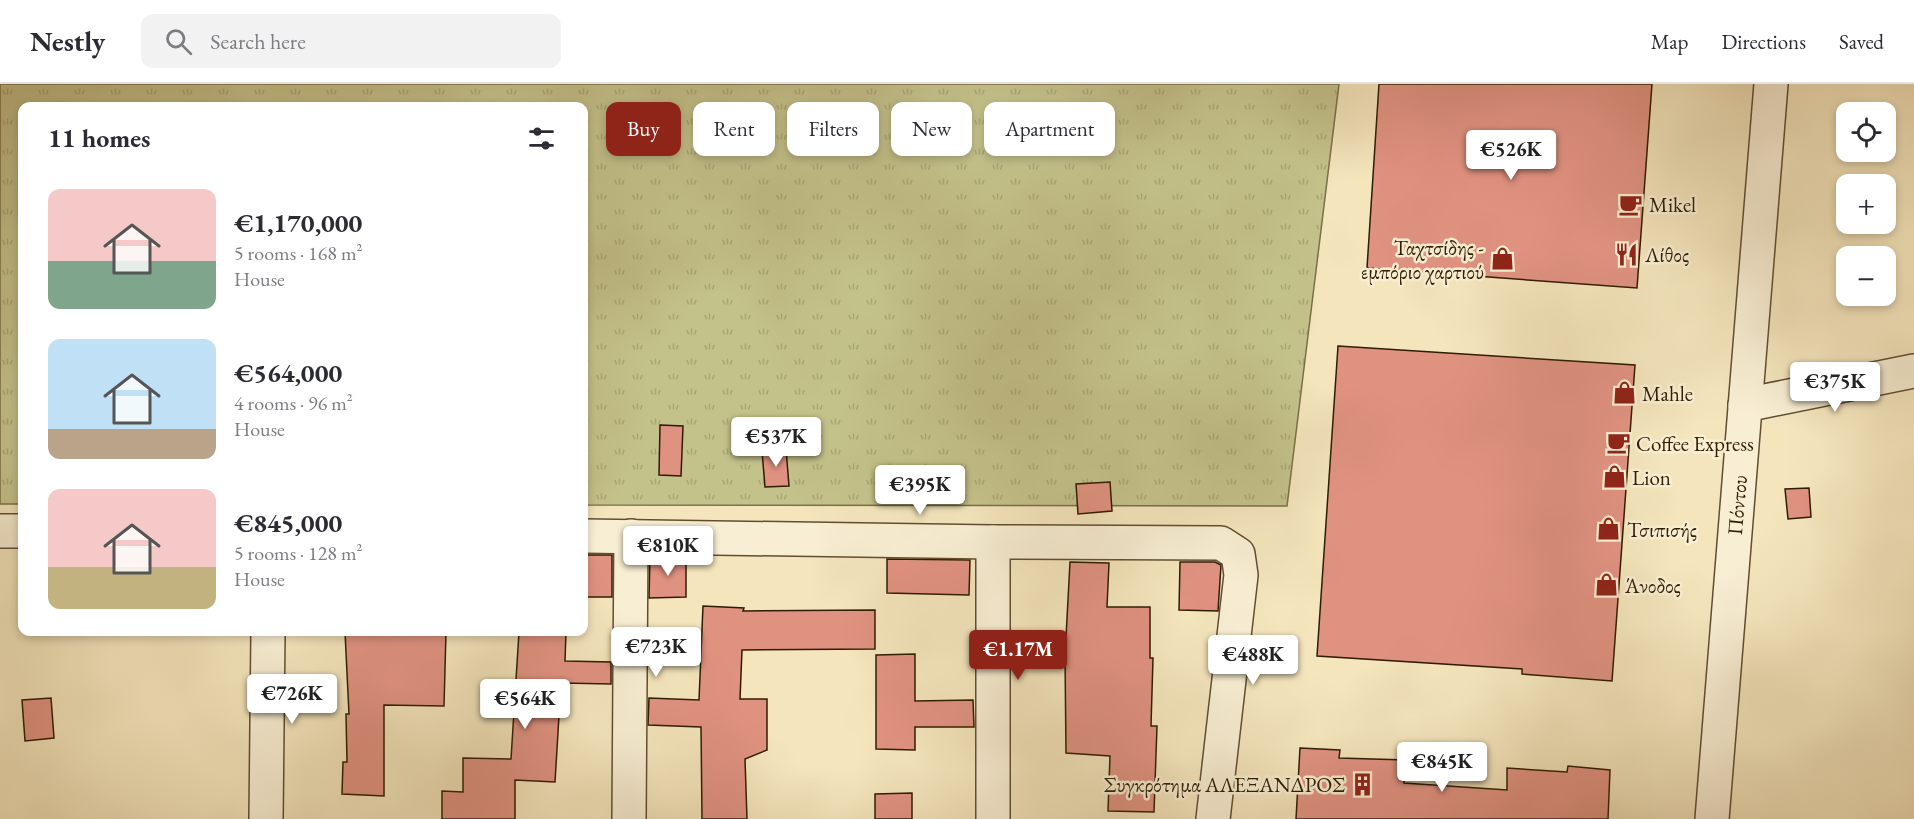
<!DOCTYPE html>
<html lang="en">
<head>
<meta charset="utf-8">
<style>
	:root { --surface:#fff; --page:#f2f2f3; --text:#2b2b33; --muted:#7c7c81; --line:#e1e1e2; --accent:#8f2418 }
	body { margin:0; font-family:"EB Garamond",serif; background:var(--page); color:var(--text); height:100vh; display:flex; flex-direction:column; font-size:22px; white-space:nowrap }
	* { box-sizing:border-box; margin:0 }
	p { font-size:20px; color:var(--muted) }
	.icon { flex:none; width:33px; height:33px; fill:none; stroke:currentColor; stroke-width:2; stroke-linecap:round; stroke-linejoin:round }
	.map { position:relative; flex:1; overflow:hidden }
	.details { position:absolute; left:18px; top:18px; width:570px; height:534px; display:flex; flex-direction:column; background:var(--surface); border-radius:12px; box-shadow:0 3px 9px #0003 }
	.details>* { flex:none }
	.guide { position:absolute; left:606px; top:18px; width:570px; height:54px; display:flex; gap:12px }
	.fabs { position:absolute; left:1836px; top:18px; display:grid; gap:12px }
	.fabs a { display:grid; place-items:center; width:60px; height:60px; border-radius:12px; background:var(--surface); box-shadow:0 3px 9px #0003; font-size:30px }
	.price { position:absolute; translate:-50% -51px; padding:0 14px; border-radius:6px; background:#fff; color:#222; font-size:20px; line-height:39px; filter:drop-shadow(0 2px 3px #0008) }
	.price::after { content:''; position:absolute; left:50%; top:36px; width:18px; height:14px; margin-left:-9px; background:inherit; clip-path:polygon(0 0,100% 0,50% 100%) }
	.price.on { background:var(--accent); color:#fff }
	ul { padding:0; list-style:none }
	li { display:flex; align-items:center; gap:18px; height:150px; padding:0 30px }
	li span { display:grid; place-items:center; flex:none; width:168px; height:120px; border-radius:12px; color:#555 }
	li>.icon { margin-inline-start:auto }
	span .icon { width:72px; height:72px; fill:#fffc; stroke-width:1 }
	li b { font-size:26px }
	h2 { display:flex; justify-content:space-between; align-items:center; height:72px; padding:0 30px; font-size:26px }
	.pill { padding:0 21px; border-radius:12px; background:var(--surface); box-shadow:0 3px 9px #0003; font-size:21px; line-height:54px }
	.pill.on { background:var(--accent); color:#fff }
	header { display:flex; align-items:center; gap:36px; box-sizing:border-box; height:84px; padding:0 30px; background:var(--surface); border-bottom:2px solid var(--line) }
	header strong { font-size:28px }
	nav { display:flex; gap:33px; margin-inline-start:auto; font-size:21px }
	.search { width:420px; height:54px; background:var(--page); display:flex; align-items:center; gap:15px; box-sizing:border-box; padding:0 21px; border-radius:12px; color:var(--muted); font-size:22px }
	.map>svg:first-child { display:block }
</style>
</head>
<body>
<header>
<strong>Nestly</strong>
<div class="search"><svg class="icon" aria-label="search" viewBox="0 0 24 24"><circle cx="10" cy="10" r="6"/><path d="M15 15l6 6"/></svg>Search here</div>
<nav><a>Map</a><a>Directions</a><a>Saved</a></nav>
</header>
<div class="map">
<svg width="1914" height="735" viewBox="0 0 1914 735">
	<defs>
		<pattern id="grass-tufts" width="24" height="20" patternUnits="userSpaceOnUse" patternTransform="scale(1.5)"><rect width="24" height="20" fill="#c4c28b"/><path d="M3 7l-1-3M5 7V3M7 7l1-3M15 17l-1-3M17 17v-4M19 17l1-3" fill="none" stroke="#a9a676"/></pattern>
	</defs>
	<rect width="100%" height="100%" fill="#f4e5bc"/>
	<filter id="stains"><feTurbulence type="fractalNoise" baseFrequency=".00333" numOctaves="4"/><feColorMatrix values="0 0 0 0 .2 0 0 0 0 .09 0 0 0 0 .02 0 0 0 .5 -.17"/></filter>
	<radialGradient id="worn" r=".72"><stop offset=".6" stop-color="#630" stop-opacity="0"/><stop offset="1" stop-color="#630" stop-opacity=".3"/></radialGradient>
	<path fill="url(#grass-tufts)" stroke="#7a6f46" stroke-width="1.5" d="M0,0H1339L1287,422L584,421V22H22V420H0Z"/>
	<g fill="#e09281" stroke="#2f1c01" stroke-width="1.5">
		<path d="M1379,0H1652L1637,204L1367,184Z"/>
		<path d="M1338,262L1635,281L1612,597L1522,590V585L1317,572Z"/>
		<path d="M660,341L683,342L681,392L659,391Z"/>
		<path d="M786,365L789,402L765,403L762,367Z"/>
		<path d="M1110,398L1112,427L1078,430L1076,400Z"/>
		<path d="M1809,404L1811,433L1788,435L1785,405Z"/>
		<rect x="584" y="471" width="28" height="42"/>
		<path d="M650,472H686V513L649,514Z"/>
		<path d="M887,475L970,476L969,511L887,509Z"/>
		<path d="M1070,478L1109,479L1107,523H1150V574H1153L1151,642H1157L1154,728L1108,727L1110,672L1066,669L1065,572Z"/>
		<path d="M1180,478H1215L1221,481L1218,527L1179,526Z"/>
		<path d="M703,522L744,524L743,527L875,526V565L742,566L740,615H767V666L745,675L747,735H702L701,643L648,641L649,614L699,616Z"/>
		<path d="M345,548H446L444,622L384,621V712L342,710L343,678H347L346,630H349Z"/>
		<path d="M519,548H566L565,577L611,578V600L561,599L555,698L515,696V735H442V707L463,708V674L511,675Z"/>
		<path d="M915,570V617L973,616L974,643H915V666L876,665V571Z"/>
		<path d="M51,614L54,654L25,657L22,616Z"/>
		<path d="M1300,664L1340,666L1339,674L1406,676L1404,699L1507,706V684L1567,688L1568,682L1610,686L1608,735H1296Z"/>
		<path d="M912,709V735H875V710Z"/>
	</g>
	<g fill="none" stroke-linecap="round" stroke-linejoin="round">
		<defs>
			<g id="minor">
				<path d="M1745,321L1914,287"/>
				<path d="M0,447H22"/>
				<path d="M584,452L993,458L1221,459L1238,470L1241,491L1213,735"/>
				<path d="M266,735L268,548"/>
				<path d="M629,735L631,452"/>
				<path d="M993,735V458"/>
				<path d="M1712,735L1771,0"/>
			</g>
		</defs>
		<use href="#minor" stroke="#604e30" stroke-width="36"/>
		<use href="#minor" stroke="#f8eed3" stroke-width="33"/>
	</g>
	<defs>
		<symbol id="cafe-bare" viewBox="-9 -9 18 18"><path d="M-5.5-4.5H6V0H3Q3 3.5 0 3.5H-2.5Q-5.5 3.5-5.5 0ZM3-3.2v2h1.7v-2ZM-6 4.5H4V6H-6Z" fill="#8f2418" stroke="#f8eed3" stroke-width="2.5" paint-order="stroke"/></symbol>
		<symbol id="restaurant-bare" viewBox="-9 -9 18 18"><path d="M-5-6h1v4h1v-4h1v4h1v-4h1v5L-1.5 .5V6h-2V.5L-5-1ZM5-6V6H3V1.5H1.5Q1.5-4 5-6Z" fill="#8f2418" stroke="#f8eed3" stroke-width="2.5" paint-order="stroke"/></symbol>
		<symbol id="shop-bare" viewBox="-9 -9 18 18"><path d="M-5-2.5h2.3a2.7 3.5 0 0 1 5.4 0H5L5.5 6h-11ZM-1.5-2.5h3a1.5 2.3 0 0 0-3 0Z" fill="#8f2418" stroke="#f8eed3" stroke-width="2.5" paint-order="stroke"/></symbol>
		<symbol id="building-bare" viewBox="-9 -9 18 18"><path d="M-4-6H4V6H1V3H-1V6H-4ZM-2.5-4.3h1.7v1.8h-1.7ZM.8-4.3h1.7v1.8H.8ZM-2.5-1h1.7V.8h-1.7ZM.8-1h1.7V.8H.8Z" fill="#8f2418" stroke="#f8eed3" stroke-width="2.5" paint-order="stroke"/></symbol>
	</defs>
	<g fill-rule="evenodd">
		<use href="#cafe-bare" x="1614" y="104" width="33" height="33"/>
		<use href="#restaurant-bare" x="1610" y="154" width="33" height="33"/>
		<use href="#shop-bare" x="1486" y="158" width="33" height="33"/>
		<use href="#shop-bare" x="1608" y="292" width="33" height="33"/>
		<use href="#cafe-bare" x="1602" y="342" width="33" height="33"/>
		<use href="#shop-bare" x="1598" y="376" width="33" height="33"/>
		<use href="#shop-bare" x="1592" y="428" width="33" height="33"/>
		<use href="#shop-bare" x="1590" y="484" width="33" height="33"/>
		<use href="#building-bare" x="1346" y="684" width="33" height="33"/>
	</g>
	<g text-anchor="middle" dominant-baseline="central" stroke-width="5" stroke-linejoin="round" paint-order="stroke">
		<g font-size="21" fill="#2f1c01" stroke="#f8eed3" text-anchor="start">
			<text x="1649" y="120">Mikel</text>
			<text x="1484" y="163" text-anchor="end">Ταχτσίδης -<tspan x="1484" dy="24">εμπόριο χαρτιού</tspan></text>
			<text x="1645" y="170">Λίθος</text>
			<text x="1642" y="309">Mahle</text>
			<text x="1636" y="359">Coffee Express</text>
			<text x="1632" y="393">Lion</text>
			<text x="1627" y="445">Τσιπισής</text>
			<text x="1625" y="501">Άνοδος</text>
			<text x="1345" y="700" text-anchor="end">Συγκρότημα ΑΛΕΞΑΝΔΡΟΣ</text>
		</g>
		<g font-size="21" fill="#2f1c01" stroke="#f8eed3">
			<text transform="translate(1737 421) rotate(-85)">Πόντου</text>
		</g>
	</g>
	<rect width="100%" height="100%" filter="url(#stains)"/>
	<rect width="100%" height="100%" fill="url(#worn)"/>
</svg>
<div class="fabs">
<a><svg class="icon" aria-label="locate" viewBox="0 0 24 24"><circle cx="12" cy="12" r="6"/><path d="M12 2v4M12 18v4M2 12h4M18 12h4"/></svg></a>
<a>+</a>
<a>−</a>
</div>
<b class="price" style="left:1511px;top:97px">€526K</b>
<b class="price" style="left:1835px;top:329px">€375K</b>
<b class="price" style="left:776px;top:384px">€537K</b>
<b class="price" style="left:920px;top:432px">€395K</b>
<b class="price" style="left:668px;top:493px">€810K</b>
<b class="price" style="left:656px;top:594px">€723K</b>
<b class="price on" style="left:1018px;top:597px">€1.17M</b>
<b class="price" style="left:1253px;top:602px">€488K</b>
<b class="price" style="left:292px;top:641px">€726K</b>
<b class="price" style="left:525px;top:646px">€564K</b>
<b class="price" style="left:1442px;top:709px">€845K</b>
<div class="guide">
<a class="pill on">Buy</a>
<a class="pill">Rent</a>
<a class="pill">Filters</a>
<a class="pill">New</a>
<a class="pill">Apartment</a>
</div>
<section class="details">
<h2>11 homes<svg class="icon" aria-label="filters" viewBox="0 0 24 24"><path d="M4 7h16M4 17h16"/><circle cx="9" cy="7" r="2"/><circle cx="15" cy="17" r="2"/></svg></h2>
<ul>
<li><span style="background:linear-gradient(#f6c9c9 60%,#7fa58c 0)"><svg class="icon" aria-label="home" viewBox="0 0 24 24"><path d="M3 11l9-7 9 7M6 9v11h12V9"/></svg></span><div><b>€1,170,000</b><p>5 rooms · 168 m²</p><p>House</p></div></li>
<li><span style="background:linear-gradient(#bfe0f5 75%,#b9a48a 0)"><svg class="icon" aria-label="home" viewBox="0 0 24 24"><path d="M3 11l9-7 9 7M6 9v11h12V9"/></svg></span><div><b>€564,000</b><p>4 rooms · 96 m²</p><p>House</p></div></li>
<li><span style="background:linear-gradient(#f6c9c9 65%,#c2b280 0)"><svg class="icon" aria-label="home" viewBox="0 0 24 24"><path d="M3 11l9-7 9 7M6 9v11h12V9"/></svg></span><div><b>€845,000</b><p>5 rooms · 128 m²</p><p>House</p></div></li>
</ul>
</section>
</div>
</body>
</html>
